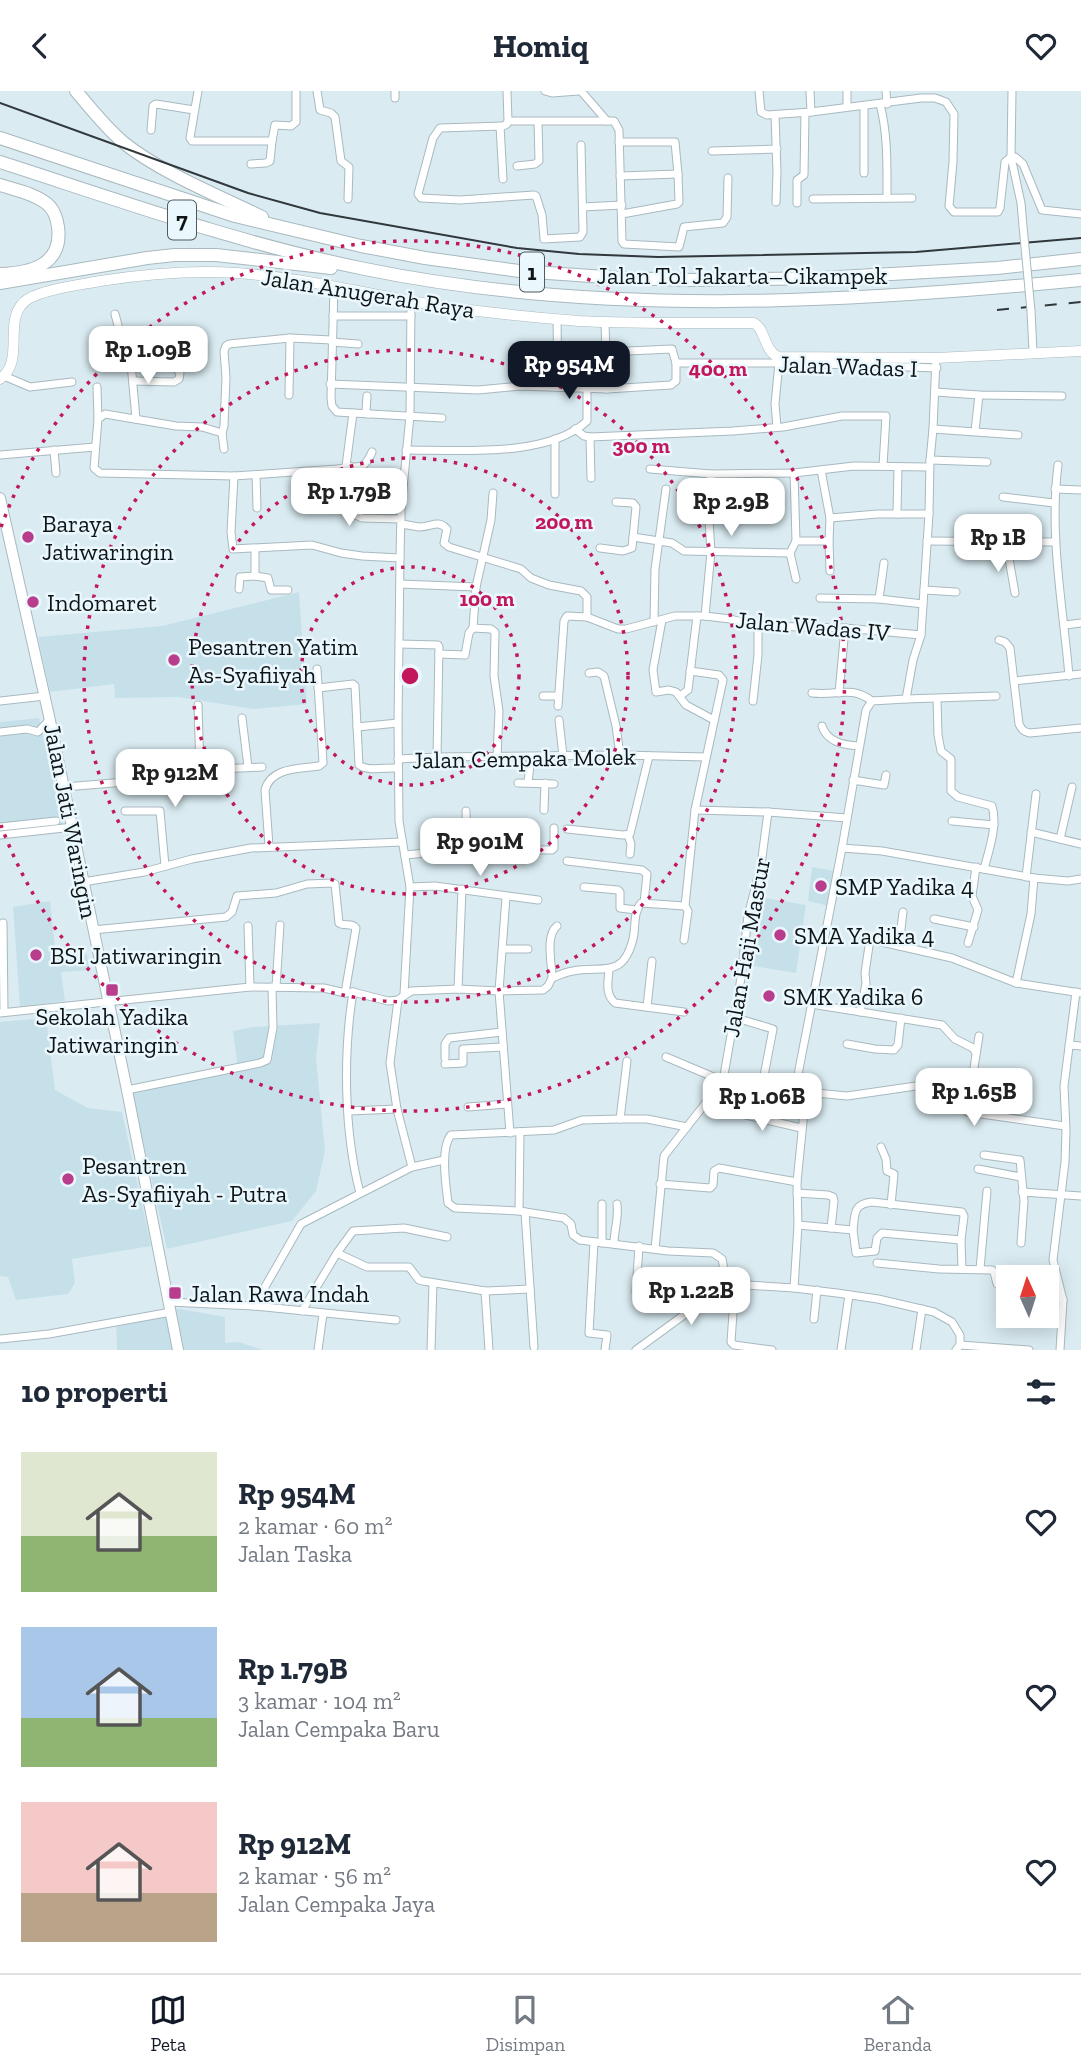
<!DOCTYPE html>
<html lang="id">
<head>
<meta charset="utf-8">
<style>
	:root { --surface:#fff; --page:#f2f2f3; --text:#1f2937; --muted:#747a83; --line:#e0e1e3; --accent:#111827 }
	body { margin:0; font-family:"Zilla Slab",serif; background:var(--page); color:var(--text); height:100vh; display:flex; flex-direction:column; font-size:26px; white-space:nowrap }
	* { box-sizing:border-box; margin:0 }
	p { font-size:23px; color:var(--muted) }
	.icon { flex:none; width:38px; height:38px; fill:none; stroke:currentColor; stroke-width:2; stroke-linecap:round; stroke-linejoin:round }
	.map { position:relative; height:1259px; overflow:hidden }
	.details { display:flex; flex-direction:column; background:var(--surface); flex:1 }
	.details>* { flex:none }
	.needle { width:46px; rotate:357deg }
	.fabs { position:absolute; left:996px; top:1174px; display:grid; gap:14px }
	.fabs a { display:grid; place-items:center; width:63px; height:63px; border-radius:0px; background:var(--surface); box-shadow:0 4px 18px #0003; font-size:35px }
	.price { position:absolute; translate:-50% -60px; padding:0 16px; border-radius:14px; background:#fff; color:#222; font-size:23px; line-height:46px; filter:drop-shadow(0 2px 4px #0008) }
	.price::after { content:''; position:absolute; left:50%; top:42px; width:21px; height:16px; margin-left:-10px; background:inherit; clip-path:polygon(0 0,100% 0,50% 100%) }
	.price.active { background:var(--accent); color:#fff }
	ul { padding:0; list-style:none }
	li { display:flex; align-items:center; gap:21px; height:175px; padding:0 21px }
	li span { display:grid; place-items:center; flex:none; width:196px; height:140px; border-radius:0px; color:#555 }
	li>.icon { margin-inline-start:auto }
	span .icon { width:84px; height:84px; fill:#fffc; stroke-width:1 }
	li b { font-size:30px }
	h2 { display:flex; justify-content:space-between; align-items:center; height:84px; padding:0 21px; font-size:30px }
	header { display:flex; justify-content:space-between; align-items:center; height:91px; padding:0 21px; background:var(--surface); font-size:32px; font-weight:700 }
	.menu { display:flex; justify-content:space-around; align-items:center; height:98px; border-top:2px solid var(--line); background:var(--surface); font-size:19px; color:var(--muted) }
	.menu a { display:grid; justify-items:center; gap:4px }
	.menu .active { color:var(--accent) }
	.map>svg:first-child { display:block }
</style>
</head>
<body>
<header><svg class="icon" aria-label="back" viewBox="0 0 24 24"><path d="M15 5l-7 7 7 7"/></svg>Homiq<svg class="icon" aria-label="heart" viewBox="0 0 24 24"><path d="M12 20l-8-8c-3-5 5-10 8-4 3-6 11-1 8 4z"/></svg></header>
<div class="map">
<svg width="1081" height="1259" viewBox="0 0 1081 1259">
	<rect width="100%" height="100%" fill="#daecf2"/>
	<g fill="#c6e0ea">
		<path d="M299,501L307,613L253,618L178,606L115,607L114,593L50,601L38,546L162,535Z"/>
		<path d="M39,627L63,735L0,740V631Z"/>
		<path d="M812,776L835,780L829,815L808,810Z"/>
		<path d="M764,807L806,814L796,882L753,875Z"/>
		<path d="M50,810L56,866L87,863L89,879L61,881L65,910L20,916L13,816Z"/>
		<path d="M46,927L55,999L88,1017L122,1021L151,1155L72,1168L75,1192L68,1203L16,1209L8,1186L0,1185V931Z"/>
		<path d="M320,932L316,967L325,1060L316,1100L292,1130L167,1158L132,1001L238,979L233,940L252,936Z"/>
		<path d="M174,1217L225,1226V1252L239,1251L263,1259H117L116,1228Z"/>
	</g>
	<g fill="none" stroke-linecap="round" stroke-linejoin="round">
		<defs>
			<g id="street">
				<path d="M198,0L190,47L192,50H272"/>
				<path d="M317,0L320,19L331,22L335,26L341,70L349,76L348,108"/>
				<path d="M507,0L508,30"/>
				<path d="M545,0L552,2L578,0"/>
				<path d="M581,0L607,30H614L619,39L622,150L624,153L679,156L684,136L723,132L727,126L728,87"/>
				<path d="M759,0L761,21L767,24L811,21L921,7H935L946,11L954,23L953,71L949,115L954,121H998L1000,117L1005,71L1011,66"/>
				<path d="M810,0L811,21"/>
				<path d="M847,0V16"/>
				<path d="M886,0L887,13"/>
				<path d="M1012,0L1011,66L1021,112L1023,135"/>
				<path d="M395,7V0"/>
				<path d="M880,13C888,44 887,75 887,107"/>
				<path d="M864,15V82"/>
				<path d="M775,24L777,81L776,111"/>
				<path d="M500,35L503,88"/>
				<path d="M151,39L153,15L156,13L194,19"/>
				<path d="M619,51H675L678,83L679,111L677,113L622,123"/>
				<path d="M581,54L583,141L580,146L544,148L542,124L536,105L534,104L460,109L421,107L418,103L433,47L440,37L503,35L507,33L508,30H607"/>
				<path d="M712,60L777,58"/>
				<path d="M1011,66H1015L1023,73L1042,119L1081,123"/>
				<path d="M251,73L266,72L270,70L272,50L275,34L291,35L296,31V0"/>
				<path d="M517,75L535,73L539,70L538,31"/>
				<path d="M620,85L678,83"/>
				<path d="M813,108L912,107"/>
				<path d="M797,112V89L804,84L805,22"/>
				<path d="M583,116L622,114"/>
				<path d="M334,196L331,307L332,315L337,321L353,322L346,375"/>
				<path d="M1031,220L1033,261"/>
				<path d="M115,223L120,242L128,248L129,250L136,328"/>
				<path d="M333,225H411"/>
				<path d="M557,228L558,296"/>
				<path d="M605,231L607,298"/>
				<path d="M332,249L290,247L229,253L226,255L224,260L226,287L224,335L222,342L202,336L176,335L105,323L98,328L94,377L100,382L234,385L337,378L345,377L346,375"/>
				<path d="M332,251L358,253"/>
				<path d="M676,272H795L937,277"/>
				<path d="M131,274L174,275L180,282L179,288L174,291L133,290"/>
				<path d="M4,285L30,296L72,291"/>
				<path d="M330,293L478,299L520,295L607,298L671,294L676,290V272L672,258L606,261"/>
				<path d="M97,296L98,328"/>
				<path d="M935,301L979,304L1062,305"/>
				<path d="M289,304L290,247"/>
				<path d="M367,305L366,320L368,323"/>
				<path d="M353,322L442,327"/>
				<path d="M777,336L775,313L779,272"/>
				<path d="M575,338L584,345L590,346L733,340L783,336L842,325H886L883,375"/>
				<path d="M933,338L1018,344"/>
				<path d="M975,340L979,304"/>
				<path d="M222,342L224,358"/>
				<path d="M590,346L591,387"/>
				<path d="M54,359L56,382"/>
				<path d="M406,359C458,359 548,367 587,330V296"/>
				<path d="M0,364L95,356"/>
				<path d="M930,369L987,371"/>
				<path d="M1058,374C1049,444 1063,515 1069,585"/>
				<path d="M346,375C362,378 366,375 372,361"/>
				<path d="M345,377L351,384L352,415L356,424L362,427L401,428"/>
				<path d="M650,378L711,383L794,382L854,375L929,376"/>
				<path d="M794,382L796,450"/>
				<path d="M256,384L257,417"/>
				<path d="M234,385L231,441L233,458L312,454L341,462L362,465L400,467"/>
				<path d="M1055,398L1081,399"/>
				<path d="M493,402L491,429L476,496L473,537L491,538L495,541L494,585L499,620L497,666"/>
				<path d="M555,403V348"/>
				<path d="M1003,406L1054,412"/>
				<path d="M897,423L898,376"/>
				<path d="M830,427L878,423H929"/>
				<path d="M402,433C407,434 414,435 419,436C431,436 438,428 447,438L444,452L449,456L521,478L531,487L549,494L581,500L587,506V526"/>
				<path d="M633,446L672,452L684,460L790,462L796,450H829L830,427L821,379"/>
				<path d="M829,450L830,480"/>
				<path d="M927,450L1055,451"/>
				<path d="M1006,451L1015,502"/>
				<path d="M600,457L623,460L632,457L636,416L633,412L616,411"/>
				<path d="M255,458V485L268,487L271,499H288"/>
				<path d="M790,462L796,488"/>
				<path d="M400,493L476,496"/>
				<path d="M239,498L240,486L255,485"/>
				<path d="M924,499L956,501"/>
				<path d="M820,507L879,508L923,513"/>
				<path d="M879,508L884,472"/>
				<path d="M705,525L730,528L758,535L845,537L921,544"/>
				<path d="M662,529L653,579L656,601L669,599L676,601L686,614L714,629"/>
				<path d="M654,531L655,478L666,398"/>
				<path d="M1065,534L1081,532"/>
				<path d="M999,549L1005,551L1010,557L1019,633C1022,639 1024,641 1030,642L1081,637"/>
				<path d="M399,553L438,554L439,556L437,666"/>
				<path d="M439,563L465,564L469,542L473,537"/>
				<path d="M589,582L598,581L604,585L616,635L620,664"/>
				<path d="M1014,590L1081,583"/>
				<path d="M318,597L353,593L355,595L359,674C369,681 386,676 398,677"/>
				<path d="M812,602C838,605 850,594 872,610"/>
				<path d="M839,602L845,537"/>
				<path d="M543,605H557"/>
				<path d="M680,605L688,599L697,525"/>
				<path d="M906,608L996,605"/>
				<path d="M937,608L938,644L941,660L951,668V700L958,706L992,715C998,734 989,759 984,778"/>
				<path d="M0,610L45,605"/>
				<path d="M753,610L758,564V535"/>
				<path d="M198,614L200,679"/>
				<path d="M558,615L564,530L567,525L587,526L618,538H626L675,525H705L711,461L709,429L711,383"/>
				<path d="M242,627L248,676"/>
				<path d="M559,629L563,665"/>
				<path d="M822,635C827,651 843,654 859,655"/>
				<path d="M357,636L398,632"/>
				<path d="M0,641L27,638L38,641L50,628"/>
				<path d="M398,668L437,666L620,664L706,666"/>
				<path d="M853,689L884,694L886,684"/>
				<path d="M528,691L531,666"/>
				<path d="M518,692L554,693"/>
				<path d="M64,696L150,689L200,679L262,676"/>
				<path d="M544,719L545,692"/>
				<path d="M695,719L768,721L847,727"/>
				<path d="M125,720H160L165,775"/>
				<path d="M466,720L467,758"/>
				<path d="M952,730L994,734"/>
				<path d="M0,736L56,730"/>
				<path d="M567,738L623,744L630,743L649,665"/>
				<path d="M1031,741L1081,753"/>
				<path d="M0,744L73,736"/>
				<path d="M628,744L631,753L630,763"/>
				<path d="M1060,748L1072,696"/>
				<path d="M269,755L265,699C271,676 300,678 319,675L323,672L317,578"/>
				<path d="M842,757L882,760L1034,787L1068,790L1081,788"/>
				<path d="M405,764L467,758L552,759L554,757V737"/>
				<path d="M567,770L642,779L647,783L644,812"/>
				<path d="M1026,786L1036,703"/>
				<path d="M83,791L144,781L192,768L251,757L402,751"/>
				<path d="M410,796L435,795L538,809"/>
				<path d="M584,796L618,799L620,801V817L636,819"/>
				<path d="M506,806L499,900L510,1042"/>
				<path d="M934,828L974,836"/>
				<path d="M3,832L4,921"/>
				<path d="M248,835L250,896"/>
				<path d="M93,839L226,826L232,821L237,805L276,802L307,793L333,792L335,793L339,832C344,836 352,831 356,837L345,902"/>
				<path d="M864,847L952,867L1016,892L1081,902"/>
				<path d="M684,849L688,820L685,815L695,719L723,589L719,584L690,580"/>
				<path d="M968,852L978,819L972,805L976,776"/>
				<path d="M899,855L903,821"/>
				<path d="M503,858H528"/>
				<path d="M609,879C608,891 605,903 615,912L684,921"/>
				<path d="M552,887C552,872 545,845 557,835"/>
				<path d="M1016,892L1031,823L1034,787"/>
				<path d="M276,896L280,834"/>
				<path d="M458,898L462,798"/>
				<path d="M353,901C343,963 344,1041 360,1102"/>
				<path d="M404,903L410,796L399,730L398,632L400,467L401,419L410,324L411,211"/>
				<path d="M398,909L390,972L397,1018L412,1076"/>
				<path d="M811,913L942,934L955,948L973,957L976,962"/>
				<path d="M647,916L652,870"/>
				<path d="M860,921L866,893L865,882L870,848"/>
				<path d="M0,922L250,896L324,897L345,902L353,901L388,910L398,909L411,900L458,898L499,900L543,899L548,895L552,887C559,884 566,881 573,880C601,874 623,889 633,848C636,836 633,822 641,812L685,815"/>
				<path d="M743,929L773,938L762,995"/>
				<path d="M979,945L967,1021L1065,1035"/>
				<path d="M847,953L875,958L894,959L898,954L901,927"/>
				<path d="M1069,954L1081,955"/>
				<path d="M666,966L723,990L806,1001L847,1005L916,995"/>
				<path d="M445,967V953L449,947L502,941"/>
				<path d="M445,973L463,972V958L503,956"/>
				<path d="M127,999L260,972L267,969L273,937L272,896"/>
				<path d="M795,999L842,757L866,619L872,610L906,608L913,569L921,544L929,423L930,369L933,338L936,267"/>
				<path d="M468,1016L507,1013"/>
				<path d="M349,1020L397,1018"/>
				<path d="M729,1020L801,1037"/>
				<path d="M620,1028L627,970"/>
				<path d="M687,1036L647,1028H620L582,1029L554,1039L451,1044C440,1057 446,1095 448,1112L455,1117L519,1120L564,1127L571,1133L573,1144L580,1149L668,1160L713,1162L722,1168L726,1189L730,1193"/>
				<path d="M881,1056L886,1068L887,1080L894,1083L891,1114"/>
				<path d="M984,1064L1020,1069L1024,1110L1021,1152"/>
				<path d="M978,1078L1021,1086"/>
				<path d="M660,1093L710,1097L713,1094L714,1080L719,1077L797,1091"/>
				<path d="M1022,1101L1081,1105"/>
				<path d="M797,1102L828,1104L833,1106L834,1110L831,1137"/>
				<path d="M519,1120L520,1041"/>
				<path d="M525,1121L534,1256"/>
				<path d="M798,1134L853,1139C855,1123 853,1113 872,1111L962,1121L964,1125L961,1149"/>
				<path d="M853,1139L856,1162L875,1160L877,1147L882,1142L961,1149L962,1178"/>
				<path d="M594,1151L589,1242L607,1244L605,1259"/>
				<path d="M602,1152V1113"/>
				<path d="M614,1153C614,1139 619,1127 617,1113"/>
				<path d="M655,1158L664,1065L723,990L741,887L748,825L761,774L768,721"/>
				<path d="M337,1162L367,1176H409L419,1189L423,1190L485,1200L530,1198"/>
				<path d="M877,1172L939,1178L992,1179L994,1181L997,1193L1008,1196"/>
				<path d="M980,1178L987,1100"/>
				<path d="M735,1193L731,1251L734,1254L772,1259"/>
				<path d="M794,1197L798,1134L797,1091L806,1001"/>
				<path d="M485,1200L489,1259"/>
				<path d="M636,1201L639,1155"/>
				<path d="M1046,1205L1063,1209"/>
				<path d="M169,1211L254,1215L396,1229"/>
				<path d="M254,1215L301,1133L412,1076L444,1069"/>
				<path d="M302,1220L337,1162L353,1140L404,1137L447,1146"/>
				<path d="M814,1228L817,1199"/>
				<path d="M0,1248L49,1243L171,1221"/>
				<path d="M318,1259L323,1223"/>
				<path d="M431,1259L433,1192"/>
				<path d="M636,1259L688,1221L730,1193L794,1197L837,1202L878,1208L934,1221L952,1231L960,1244V1254"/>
				<path d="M841,1259L849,1204"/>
				<path d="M916,1259L922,1218"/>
				<path d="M956,1259L960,1254L1029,1259"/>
				<path d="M1060,1259L1063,1209L1053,1169L1065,1071L1066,1039L1064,995L1076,901"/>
			</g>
			<path id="secondary" d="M0,288C27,269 0,226 28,208C46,198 79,194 100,190C146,183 190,179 237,182C313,187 387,209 462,218C501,223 540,227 579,230C637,233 696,232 754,232C766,239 763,258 778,266L936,267L1081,260"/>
			<path id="primary" d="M0,407L49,625L127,999L178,1259"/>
			<g id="highway">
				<path d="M76,0C91,18 106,37 124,52C160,81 219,105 262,126"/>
				<path d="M0,47L235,125L361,155L425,167L519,180L620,187L691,189L821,187L997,177L1081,168"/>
				<path d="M0,71C121,110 241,153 365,178C599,226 845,212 1081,189"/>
				<path d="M0,94C15,99 33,102 46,112C53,117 57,127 58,136C63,174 31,182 0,183"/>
				<path d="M0,192L147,167L175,164H216L331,177"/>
			</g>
		</defs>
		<use href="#street" stroke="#a8b9bf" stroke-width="9"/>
		<use href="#secondary" stroke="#a8b9bf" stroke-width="11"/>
		<use href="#primary" stroke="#a8b9bf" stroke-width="12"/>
		<use href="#highway" stroke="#a8b9bf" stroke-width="14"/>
		<use href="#street" stroke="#fff" stroke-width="7"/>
		<use href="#secondary" stroke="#fff" stroke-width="10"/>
		<use href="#primary" stroke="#fff" stroke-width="10"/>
		<use href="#highway" stroke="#fff" stroke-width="12"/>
		<path stroke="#30383b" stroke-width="2" d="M0,12L248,102L320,122L517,157L579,163L658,166L916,161L1081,147"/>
		<path stroke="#30383b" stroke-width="2" stroke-dasharray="12 12" stroke-linecap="butt" d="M997,219L1081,211"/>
		<defs>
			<path id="street-bridge" d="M1023,135L1031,220"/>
		</defs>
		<use href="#street-bridge" stroke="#a8b9bf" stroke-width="9" stroke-linecap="butt"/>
		<use href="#street-bridge" stroke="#fff" stroke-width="7"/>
	</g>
	<g fill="none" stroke="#c2185b" stroke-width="3.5" stroke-dasharray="3.5 7">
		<circle cx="410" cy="585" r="109"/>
		<circle cx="410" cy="585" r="218"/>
		<circle cx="410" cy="585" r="326"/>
		<path d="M1 436A435 435 0 1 1 1 734"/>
	</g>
	<g fill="#b93d8d" stroke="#eaf8fe" stroke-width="2.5">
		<circle cx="28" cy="446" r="7"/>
		<circle cx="33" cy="511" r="7"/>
		<circle cx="174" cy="569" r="7"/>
		<circle cx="821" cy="795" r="7"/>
		<circle cx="780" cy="844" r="7"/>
		<circle cx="36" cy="864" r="7"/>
		<rect x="105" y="892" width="14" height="14" rx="3.5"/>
		<circle cx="769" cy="905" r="7"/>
		<circle cx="68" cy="1088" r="7"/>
		<rect x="168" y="1195" width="14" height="14" rx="3.5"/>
	</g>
	<g text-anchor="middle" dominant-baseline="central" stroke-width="5" stroke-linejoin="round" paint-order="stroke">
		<g fill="#eaf8fe" stroke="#51595c" stroke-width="2">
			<rect x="168" y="109.5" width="28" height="39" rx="5"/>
			<rect x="520" y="161.5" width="24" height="39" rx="5"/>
		</g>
		<g font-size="23" font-weight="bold" fill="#0f1517">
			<text x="182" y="129">7</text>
			<text x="532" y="181">1</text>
		</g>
		<g font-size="24" fill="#0f1517" stroke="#eaf8fe">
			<text x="742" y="184">Jalan Tol Jakarta–Cikampek</text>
			<text transform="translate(368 202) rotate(9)">Jalan Anugerah Raya</text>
			<text transform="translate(848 275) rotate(2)">Jalan Wadas I</text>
			<text transform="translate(813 535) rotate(5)">Jalan Wadas IV</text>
			<text transform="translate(524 667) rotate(-1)">Jalan Cempaka Molek</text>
			<text transform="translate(71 730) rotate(79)">Jalan Jati Waringin</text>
			<text transform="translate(746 856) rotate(-80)">Jalan Haji Mastur</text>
		</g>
		<g font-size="24" fill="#0f1517" stroke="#eaf8fe" text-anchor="start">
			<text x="42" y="432">Baraya<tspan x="42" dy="28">Jatiwaringin</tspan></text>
			<text x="47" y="511">Indomaret</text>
			<text x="188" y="555">Pesantren Yatim<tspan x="188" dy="28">As-Syafiiyah</tspan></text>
			<text x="835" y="795">SMP Yadika 4</text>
			<text x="794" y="844">SMA Yadika 4</text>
			<text x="50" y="864">BSI Jatiwaringin</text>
			<text x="783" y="905">SMK Yadika 6</text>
			<text x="112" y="925" text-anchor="middle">Sekolah Yadika<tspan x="112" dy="28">Jatiwaringin</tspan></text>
			<text x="82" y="1074">Pesantren<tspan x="82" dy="28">As-Syafiiyah - Putra</tspan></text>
			<text x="189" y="1202">Jalan Rawa Indah</text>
		</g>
	</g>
	<circle cx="410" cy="585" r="10" fill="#c2185b" stroke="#eaf8fe" stroke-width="3.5"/>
	<g font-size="21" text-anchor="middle" font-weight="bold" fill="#c2185b" stroke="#eaf8fe" stroke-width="5" stroke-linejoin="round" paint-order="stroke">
		<text x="718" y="285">400 m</text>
		<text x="641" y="362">300 m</text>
		<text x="564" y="438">200 m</text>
		<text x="487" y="515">100 m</text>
	</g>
</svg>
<div class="fabs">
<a><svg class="needle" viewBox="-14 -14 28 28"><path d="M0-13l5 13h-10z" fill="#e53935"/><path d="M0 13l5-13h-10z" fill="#747a83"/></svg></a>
</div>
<b class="price" style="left:148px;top:295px">Rp 1.09B</b>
<b class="price active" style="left:569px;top:310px">Rp 954M</b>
<b class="price" style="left:349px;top:437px">Rp 1.79B</b>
<b class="price" style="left:731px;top:447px">Rp 2.9B</b>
<b class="price" style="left:998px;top:483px">Rp 1B</b>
<b class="price" style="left:175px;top:718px">Rp 912M</b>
<b class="price" style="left:480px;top:787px">Rp 901M</b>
<b class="price" style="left:974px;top:1037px">Rp 1.65B</b>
<b class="price" style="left:762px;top:1042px">Rp 1.06B</b>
<b class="price" style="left:691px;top:1236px">Rp 1.22B</b>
</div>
<section class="details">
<h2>10 properti<svg class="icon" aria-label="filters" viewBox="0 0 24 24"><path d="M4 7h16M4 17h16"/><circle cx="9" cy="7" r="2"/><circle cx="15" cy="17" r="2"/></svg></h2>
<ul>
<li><span style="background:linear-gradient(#dfe7d0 60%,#8fb573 0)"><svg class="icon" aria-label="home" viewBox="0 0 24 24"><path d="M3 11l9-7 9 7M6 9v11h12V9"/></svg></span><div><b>Rp 954M</b><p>2 kamar · 60 m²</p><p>Jalan Taska</p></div><svg class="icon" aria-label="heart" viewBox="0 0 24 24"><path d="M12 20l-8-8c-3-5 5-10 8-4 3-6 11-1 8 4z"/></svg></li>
<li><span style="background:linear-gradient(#a9c7e8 65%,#8fb573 0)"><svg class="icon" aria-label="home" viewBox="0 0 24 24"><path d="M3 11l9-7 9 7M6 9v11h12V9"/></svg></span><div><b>Rp 1.79B</b><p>3 kamar · 104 m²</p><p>Jalan Cempaka Baru</p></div><svg class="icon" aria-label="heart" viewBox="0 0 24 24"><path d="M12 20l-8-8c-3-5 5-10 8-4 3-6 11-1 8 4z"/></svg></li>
<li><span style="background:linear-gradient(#f6c9c9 65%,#b9a48a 0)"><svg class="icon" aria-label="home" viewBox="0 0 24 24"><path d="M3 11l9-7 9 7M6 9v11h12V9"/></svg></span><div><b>Rp 912M</b><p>2 kamar · 56 m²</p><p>Jalan Cempaka Jaya</p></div><svg class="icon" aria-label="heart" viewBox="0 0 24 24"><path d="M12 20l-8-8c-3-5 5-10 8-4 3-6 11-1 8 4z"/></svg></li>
</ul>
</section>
<nav class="menu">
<a class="active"><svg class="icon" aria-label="map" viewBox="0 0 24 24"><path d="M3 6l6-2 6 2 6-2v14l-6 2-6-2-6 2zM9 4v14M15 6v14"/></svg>Peta</a>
<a><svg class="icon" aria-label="saved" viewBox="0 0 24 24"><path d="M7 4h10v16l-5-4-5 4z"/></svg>Disimpan</a>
<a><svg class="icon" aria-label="home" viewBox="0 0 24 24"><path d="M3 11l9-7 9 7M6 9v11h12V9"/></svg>Beranda</a>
</nav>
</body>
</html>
